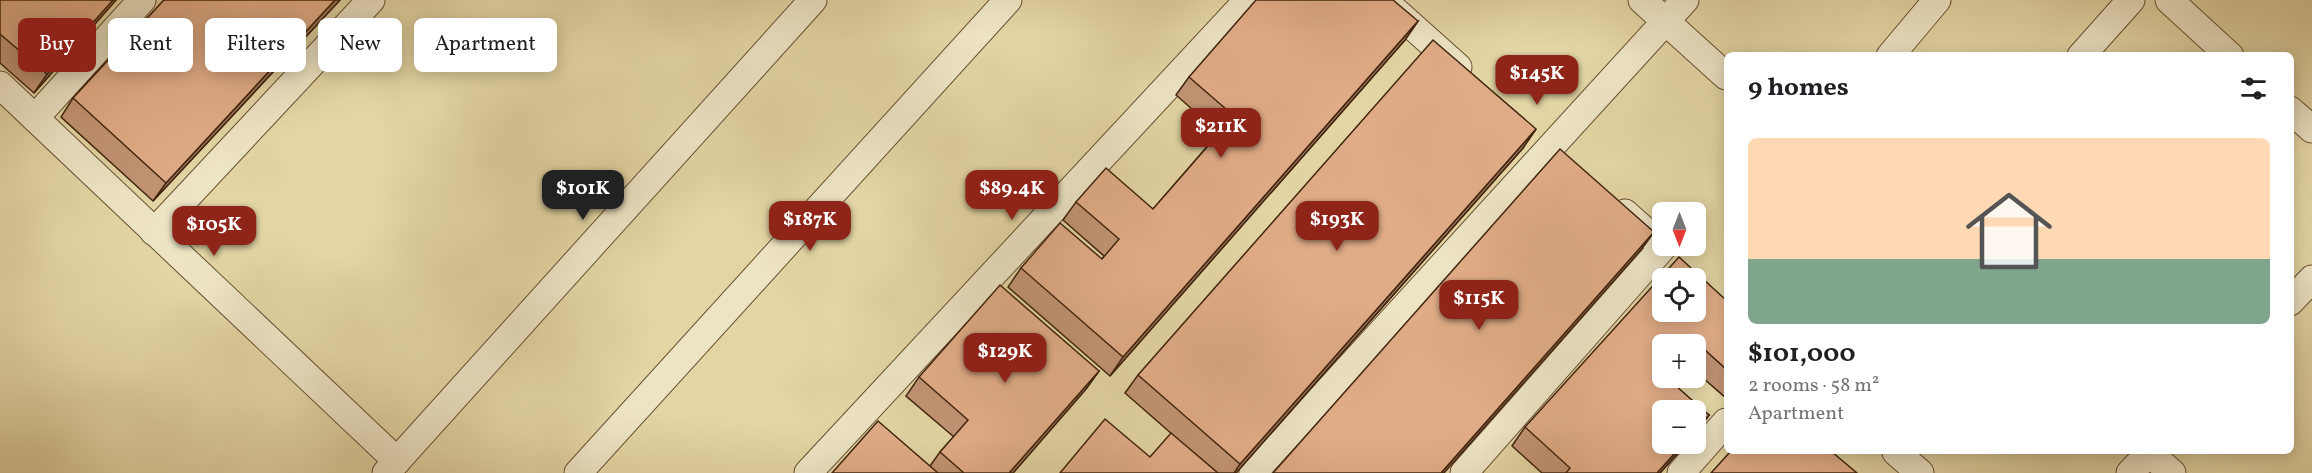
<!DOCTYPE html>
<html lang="en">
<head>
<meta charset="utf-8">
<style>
	:root { --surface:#fff; --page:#f6f6f6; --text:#202124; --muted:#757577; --accent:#8f2418 }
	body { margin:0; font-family:Vollkorn,serif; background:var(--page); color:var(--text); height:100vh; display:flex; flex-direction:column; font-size:22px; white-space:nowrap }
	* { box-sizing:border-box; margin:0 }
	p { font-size:20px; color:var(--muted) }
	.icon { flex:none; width:33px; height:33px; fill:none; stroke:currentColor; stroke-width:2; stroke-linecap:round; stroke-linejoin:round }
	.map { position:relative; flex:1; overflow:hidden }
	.side { position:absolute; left:1724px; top:52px; width:570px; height:402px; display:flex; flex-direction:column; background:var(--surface); border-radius:9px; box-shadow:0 3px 15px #0003 }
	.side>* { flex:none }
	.banner { position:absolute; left:18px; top:18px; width:570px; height:54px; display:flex; gap:12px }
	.needle { width:39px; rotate:180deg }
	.buttons { position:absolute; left:1652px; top:202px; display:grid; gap:12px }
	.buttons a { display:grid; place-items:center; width:54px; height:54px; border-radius:9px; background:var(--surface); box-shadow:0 3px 15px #0003; font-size:30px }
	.price { position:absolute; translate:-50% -51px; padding:0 14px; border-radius:12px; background:var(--accent); color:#fff; font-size:20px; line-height:39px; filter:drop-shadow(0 2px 3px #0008) }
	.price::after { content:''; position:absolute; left:50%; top:36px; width:18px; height:14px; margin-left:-9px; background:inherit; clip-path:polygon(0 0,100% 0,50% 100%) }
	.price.active { background:#222; color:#fff }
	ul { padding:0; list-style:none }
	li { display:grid; align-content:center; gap:12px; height:318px; padding:0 24px }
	li span { display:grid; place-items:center; height:186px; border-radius:9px; color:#555 }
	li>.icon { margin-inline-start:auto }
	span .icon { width:108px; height:108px; fill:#fffc; stroke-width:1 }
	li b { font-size:26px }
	h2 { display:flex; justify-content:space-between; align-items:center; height:72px; padding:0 24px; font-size:26px }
	.pill { padding:0 21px; border-radius:9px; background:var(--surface); box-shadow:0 3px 15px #0003; font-size:21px; line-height:54px }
	.pill.active { background:var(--accent); color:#fff }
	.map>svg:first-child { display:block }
</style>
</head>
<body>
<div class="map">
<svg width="2312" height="473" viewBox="0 0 2312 473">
	<rect width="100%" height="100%" fill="#e3d5a4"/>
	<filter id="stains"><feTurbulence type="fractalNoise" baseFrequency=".00333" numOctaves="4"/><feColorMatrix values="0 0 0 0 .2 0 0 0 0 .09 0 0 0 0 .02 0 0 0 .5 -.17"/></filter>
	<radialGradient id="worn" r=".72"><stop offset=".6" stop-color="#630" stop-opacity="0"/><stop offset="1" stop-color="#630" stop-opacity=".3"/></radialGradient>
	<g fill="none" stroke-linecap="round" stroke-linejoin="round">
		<defs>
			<g id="minor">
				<path d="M1383,0L1458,67"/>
				<path d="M1642,0L1726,76"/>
				<path d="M2169,0L2230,56"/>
				<path d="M1890,56L1937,0"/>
				<path d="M2081,56L2131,0"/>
				<path d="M0,85L397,461"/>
				<path d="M2290,110L2312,129"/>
				<path d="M35,118L142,0"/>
				<path d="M1625,213L1662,246"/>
				<path d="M154,232L371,0"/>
				<path d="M2290,302L2312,279"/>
				<path d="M1896,452L1920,473"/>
				<path d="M2148,452L2172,473"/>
				<path d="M386,473L813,0"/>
				<path d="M578,473L1008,0"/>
				<path d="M808,473L1248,0"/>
				<path d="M1253,473L1685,0"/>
				<path d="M1464,473L1663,247"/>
				<path d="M1681,473L1726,422"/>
				<path d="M2130,473L2150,452"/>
			</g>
		</defs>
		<use href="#minor" stroke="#695033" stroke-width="29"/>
		<use href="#minor" stroke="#ede4c4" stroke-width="27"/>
	</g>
	<g fill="#c19474" stroke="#40240d" stroke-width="1.5">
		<path d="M0,0H116L34,93L0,63Z"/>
		<path d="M164,0H340L153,201L61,117L73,98Z"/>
		<path d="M1418,21L1405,40L1110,376L1008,287L1021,268L1102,259L1104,256L1063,220L1076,202L1153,209L1219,133L1176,95L1189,77Z"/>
		<path d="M1536,129L1523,148L1236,473H1060L1150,457L1173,435L1125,393L1138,375Z"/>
		<path d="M1726,300V398L1695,371V345H1662V378L1709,415L1695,435V411L1662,444H1686L1660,473H1542L1512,446L1525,427Z"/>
		<path d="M1099,371L1086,389L1013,473H832L930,466L940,452L954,437L906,396L919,377Z"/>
	</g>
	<g fill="#9d785e" stroke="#40240d" stroke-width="1.5">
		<path d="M113,0H116L34,93L47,74Z"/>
		<path d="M335,0H340L153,201L166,183Z"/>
		<path d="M1418,21L1405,40L1110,376L1123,357Z"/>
		<path d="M1536,129L1523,148L1236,473H1234L1240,464Z"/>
		<path d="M1654,232L1641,250L1444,473H1441Z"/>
		<path d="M1099,371L1086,389L1013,473H1009Z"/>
		<path d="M1709,415L1695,435V430Z"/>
		<path d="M1683,444H1686L1660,473H1657Z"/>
	</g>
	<g fill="#e0ac87" stroke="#40240d" stroke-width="1.5" fill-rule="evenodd">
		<path d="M0,0H113L47,74L0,34Z"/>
		<path d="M164,0H335L166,183L73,98Z"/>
		<path d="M1256,0H1393L1418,21L1123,357L1021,268L1060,223L1102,259L1119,239L1076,202L1106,168L1153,209L1234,116L1189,77Z"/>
		<path d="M1433,40L1536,129L1240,464L1138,375Z"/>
		<path d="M1560,149L1654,232L1441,473H1273Z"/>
		<path d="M1679,257L1726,300V369L1695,341L1691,345H1662V378H1667L1709,415L1695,430V411H1662V444H1683L1657,473H1566L1570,468L1525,427ZM1662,279H1695V312H1662Z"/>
		<path d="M1000,285L1099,371L1009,473H964L940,452L968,420L919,377Z"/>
		<path d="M1105,419L1150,457L1171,433L1218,473H1060Z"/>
		<path d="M878,421L938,473H832Z"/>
		<path d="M1730,452H1832L1857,473H1711Z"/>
	</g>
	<rect width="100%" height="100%" filter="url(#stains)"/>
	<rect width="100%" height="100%" fill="url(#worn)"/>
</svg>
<div class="buttons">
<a><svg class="needle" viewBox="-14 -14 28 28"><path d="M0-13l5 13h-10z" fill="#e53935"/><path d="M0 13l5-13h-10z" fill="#757577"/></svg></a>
<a><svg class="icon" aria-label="locate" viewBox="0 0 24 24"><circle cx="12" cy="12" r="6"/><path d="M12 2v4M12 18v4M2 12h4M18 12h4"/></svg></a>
<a>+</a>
<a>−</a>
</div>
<b class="price" style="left:1537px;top:106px">$145K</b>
<b class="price" style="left:1221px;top:159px">$211K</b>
<b class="price active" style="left:583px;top:221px">$101K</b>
<b class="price" style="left:1012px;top:221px">$89.4K</b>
<b class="price" style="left:810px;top:252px">$187K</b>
<b class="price" style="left:1337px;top:252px">$193K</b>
<b class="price" style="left:214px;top:257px">$105K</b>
<b class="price" style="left:1479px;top:331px">$115K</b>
<b class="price" style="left:1005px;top:384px">$129K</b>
<div class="banner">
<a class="pill active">Buy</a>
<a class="pill">Rent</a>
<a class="pill">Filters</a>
<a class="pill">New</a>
<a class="pill">Apartment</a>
</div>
<section class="side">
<h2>9 homes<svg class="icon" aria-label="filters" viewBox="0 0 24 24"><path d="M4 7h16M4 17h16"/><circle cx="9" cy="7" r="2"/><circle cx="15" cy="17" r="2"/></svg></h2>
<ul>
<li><span style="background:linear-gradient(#ffd9b3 65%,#7fa58c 0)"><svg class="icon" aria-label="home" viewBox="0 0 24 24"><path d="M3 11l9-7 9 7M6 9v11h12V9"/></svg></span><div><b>$101,000</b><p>2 rooms · 58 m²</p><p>Apartment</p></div></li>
</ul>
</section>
</div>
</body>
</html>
